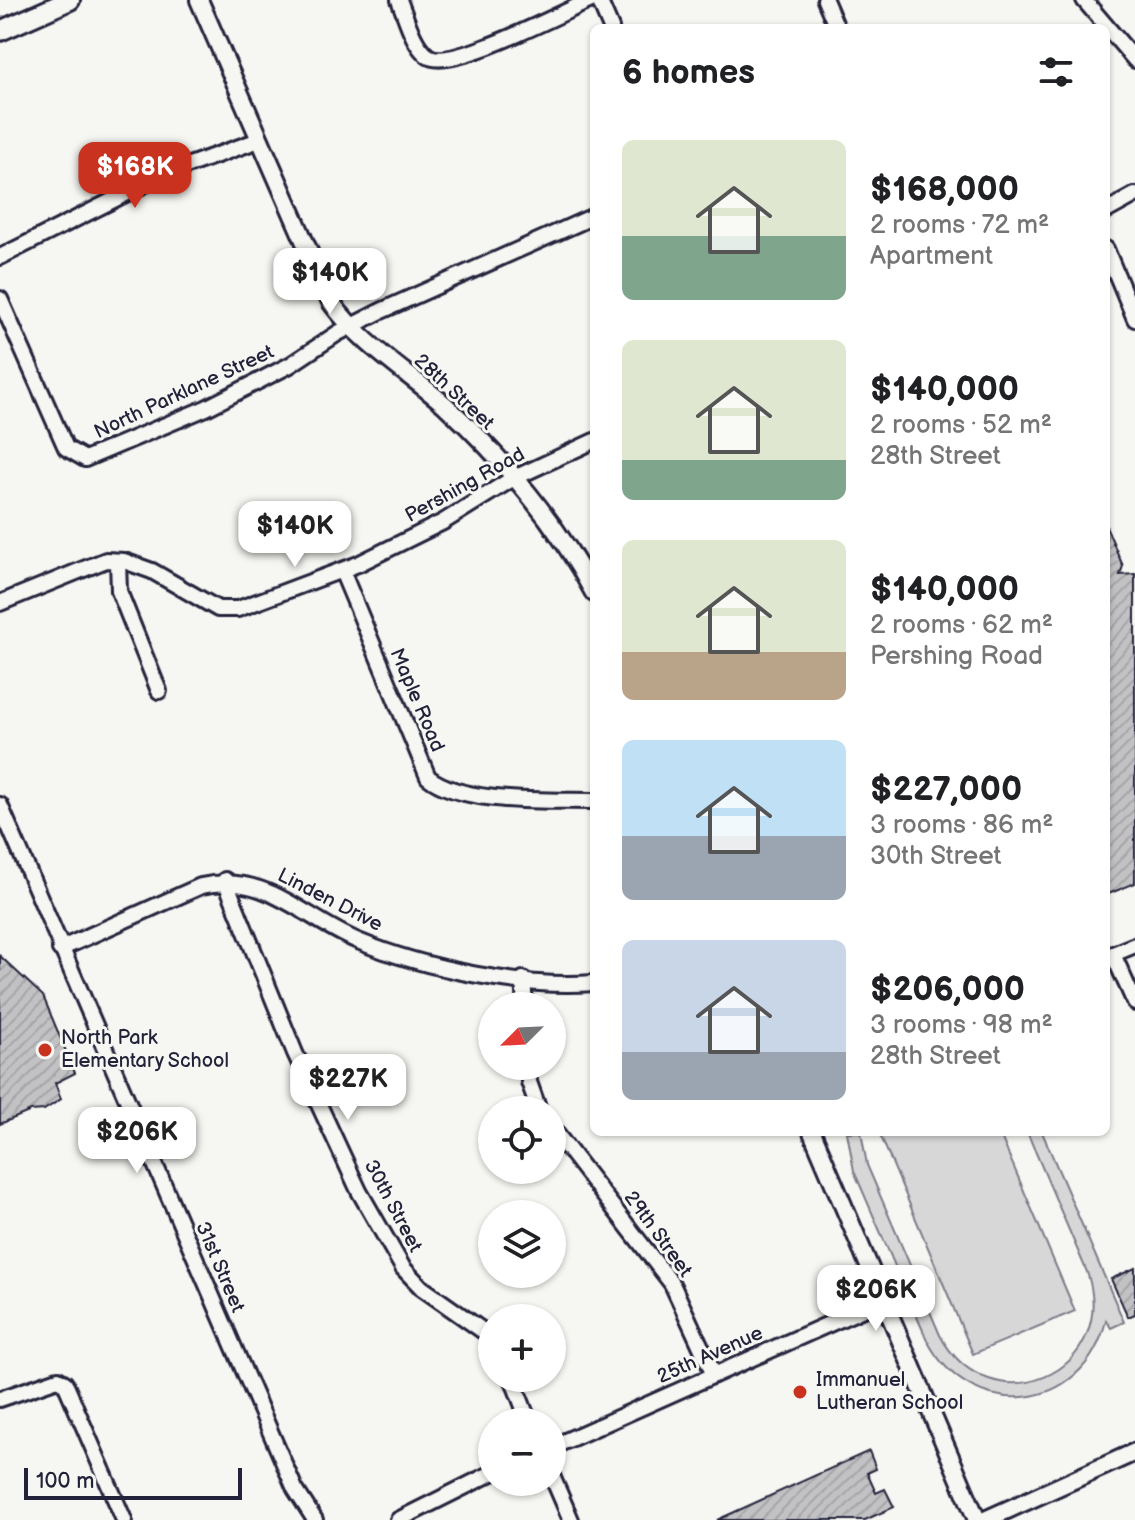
<!DOCTYPE html>
<html lang="en">
<head>
<meta charset="utf-8">
<style>
	:root { --surface:#fff; --page:#f2f2f2; --text:#202124; --muted:#757577; --accent:#c8321e }
	body { margin:0; font-family:"Balsamiq Sans",sans-serif; background:var(--page); color:var(--text); height:100vh; display:flex; flex-direction:column; font-size:30px; white-space:nowrap }
	* { box-sizing:border-box; margin:0 }
	p { font-size:26px; color:var(--muted) }
	.icon { flex:none; width:44px; height:44px; fill:none; stroke:currentColor; stroke-width:2; stroke-linecap:round; stroke-linejoin:round }
	.map { position:relative; flex:1; overflow:hidden }
	.side { position:absolute; left:590px; top:24px; width:520px; height:1112px; display:flex; flex-direction:column; background:var(--surface); border-radius:12px; box-shadow:0 2px 6px #0004 }
	.side>* { flex:none }
	.needle { width:52px; rotate:246deg }
	.tools { position:absolute; left:478px; top:992px; display:grid; gap:16px }
	.tools a { display:grid; place-items:center; width:88px; height:88px; border-radius:50%; background:var(--surface); box-shadow:0 2px 6px #0004; font-size:40px }
	.scale { position:absolute; left:24px; bottom:20px; width:218px; box-sizing:border-box; padding-left:8px; border:4px solid #22223b; border-top:0; font-size:22px; line-height:28px; white-space:nowrap; color:#22223b; -webkit-text-stroke:6px #f6f6f2; paint-order:stroke }
	.price { position:absolute; translate:-50% -68px; padding:0 18px; border-radius:16px; background:#fff; color:#222; font-size:26px; line-height:52px; filter:drop-shadow(0 2px 4px #0008) }
	.price::after { content:''; position:absolute; left:50%; top:48px; width:24px; height:18px; margin-left:-12px; background:inherit; clip-path:polygon(0 0,100% 0,50% 100%) }
	.price.current { background:var(--accent); color:#fff }
	ul { padding:0; list-style:none }
	li { display:flex; align-items:center; gap:24px; height:200px; padding:0 32px }
	li span { display:grid; place-items:center; flex:none; width:224px; height:160px; border-radius:12px; color:#555 }
	li>.icon { margin-inline-start:auto }
	span .icon { width:96px; height:96px; fill:#fffc; stroke-width:1 }
	li b { font-size:34px }
	h2 { display:flex; justify-content:space-between; align-items:center; height:96px; padding:0 32px; font-size:34px }
	.map>svg:first-child { display:block }
</style>
</head>
<body>
<div class="map">
<svg width="1135" height="1520" viewBox="0 0 1135 1520">
	<defs>
		<pattern id="building-hatch" width="6" height="6" patternUnits="userSpaceOnUse" patternTransform="scale(2)"><rect width="6" height="6" fill="#c2c2c4"/><path d="M-1 1l2-2M0 6l6-6M5 7l2-2" fill="none" stroke="#a6a6a9"/></pattern>
	</defs>
	<rect width="100%" height="100%" fill="#f6f6f2"/>
	<filter id="ink" filterUnits="userSpaceOnUse"><feTurbulence type="fractalNoise" baseFrequency=".0125" numOctaves="2"/><feDisplacementMap in="SourceGraphic" scale="16" xChannelSelector="R" yChannelSelector="G"/><feConvolveMatrix kernelMatrix="1 2 1 2 8 2 1 2 1" color-interpolation-filters="sRGB"/></filter>
	<g filter="url(#ink)">
		<g fill="#d7d7d7" stroke="#7c7c89" stroke-width="2">
			<path d="M847,1132H861L867,1165L940,1335C990,1429 1121,1373 1087,1272L1027,1132H1042L1124,1322L1111,1328L1106,1320C1085,1414 970,1424 927,1340L854,1171Z"/>
			<path d="M879,1132H999L1075,1311L973,1354Z"/>
		</g>
		<g fill="url(#building-hatch)" stroke="#22223b" stroke-width="2">
			<path d="M1106,526L1123,566L1120,575L1135,574V883L1106,895Z"/>
			<path d="M0,956L43,996L75,1073L55,1083L61,1099L44,1110L31,1111L0,1124Z"/>
			<path d="M1135,1268V1314L1128,1317L1111,1279Z"/>
			<path d="M869,1451L876,1469L867,1473L876,1493L885,1489L894,1507L865,1520H717Z"/>
		</g>
		<g fill="none" stroke-linecap="round" stroke-linejoin="round">
			<defs>
				<g id="minor">
					<path d="M399,0C406,17 413,45 428,56C450,72 563,12 591,0"/>
					<path d="M599,0L611,28"/>
					<path d="M825,0L837,28"/>
					<path d="M1084,0L1135,60"/>
					<path d="M1106,211L1135,195"/>
					<path d="M1106,249L1135,319"/>
					<path d="M0,257L167,173L259,140"/>
					<path d="M0,299L66,448L85,459L206,408L290,365L338,333L381,311L594,216"/>
					<path d="M118,561L119,591L159,691"/>
					<path d="M342,571L428,777C462,805 551,800 594,801"/>
					<path d="M0,603L106,560L124,561L152,571L218,609H238L358,564L443,522L512,479L594,441"/>
					<path d="M0,805L295,1489L315,1520"/>
					<path d="M225,880L295,1053L359,1191L403,1268L422,1288L486,1333L492,1342"/>
					<path d="M1135,945L1113,954L1135,1003"/>
					<path d="M60,949L201,886C265,871 303,918 358,941C423,968 524,989 594,983"/>
					<path d="M523,979L525,1006"/>
					<path d="M528,1066L529,1082L539,1110"/>
					<path d="M552,1128L672,1284L714,1375"/>
					<path d="M512,1378L529,1422"/>
					<path d="M0,1399L58,1379L65,1383L124,1520"/>
					<path d="M552,1447L883,1300"/>
					<path d="M552,1476L571,1520"/>
					<path d="M398,1520L492,1473"/>
				</g>
				<g id="tertiary">
					<path d="M199,0L331,302C361,344 406,371 445,405C502,457 558,524 594,593"/>
					<path d="M812,1132L977,1520"/>
					<path d="M985,1520L1135,1452"/>
				</g>
				<path id="secondary" d="M0,31L70,0"/>
			</defs>
			<use href="#minor" stroke="#22223b" stroke-width="20"/>
			<use href="#tertiary" stroke="#22223b" stroke-width="22"/>
			<use href="#secondary" stroke="#22223b" stroke-width="24"/>
			<use href="#minor" stroke="#f6f6f2" stroke-width="14"/>
			<use href="#tertiary" stroke="#f6f6f2" stroke-width="16"/>
			<use href="#secondary" stroke="#f6f6f2" stroke-width="18"/>
		</g>
	</g>
	<g fill="#c8321e" stroke="#f6f6f2" stroke-width="3">
		<circle cx="45" cy="1050" r="8"/>
		<circle cx="800" cy="1392" r="8"/>
	</g>
	<g text-anchor="middle" dominant-baseline="central" stroke-width="6" stroke-linejoin="round" paint-order="stroke">
		<g font-size="20" fill="#22223b" stroke="#f6f6f2">
			<text transform="translate(184 392) rotate(-25)">North Parklane Street</text>
			<text transform="translate(454 392) rotate(43)">28th Street</text>
			<text transform="translate(465 485) rotate(-29)">Pershing Road</text>
			<text transform="translate(417 700) rotate(67)">Maple Road</text>
			<text transform="translate(330 900) rotate(27)">Linden Drive</text>
			<text transform="translate(393 1206) rotate(62)">30th Street</text>
			<text transform="translate(658 1234) rotate(54)">29th Street</text>
			<text transform="translate(220 1267) rotate(67)">31st Street</text>
			<text transform="translate(710 1355) rotate(-24)">25th Avenue</text>
		</g>
		<g font-size="20" fill="#22223b" stroke="#f6f6f2" text-anchor="start">
			<text x="61" y="1038">North Park<tspan x="61" dy="23">Elementary School</tspan></text>
			<text x="816" y="1380">Immanuel<tspan x="816" dy="23">Lutheran School</tspan></text>
		</g>
	</g>
</svg>
<div class="tools">
<a><svg class="needle" viewBox="-14 -14 28 28"><path d="M0-13l5 13h-10z" fill="#e53935"/><path d="M0 13l5-13h-10z" fill="#757577"/></svg></a>
<a><svg class="icon" aria-label="locate" viewBox="0 0 24 24"><circle cx="12" cy="12" r="6"/><path d="M12 2v4M12 18v4M2 12h4M18 12h4"/></svg></a>
<a><svg class="icon" aria-label="layers" viewBox="0 0 24 24"><path d="M12 4l9 5-9 5-9-5zM3 14l9 5 9-5"/></svg></a>
<a>+</a>
<a>−</a>
</div>
<div class="scale">100 m</div>
<b class="price current" style="left:135px;top:210px">$168K</b>
<b class="price" style="left:330px;top:316px">$140K</b>
<b class="price" style="left:295px;top:569px">$140K</b>
<b class="price" style="left:348px;top:1122px">$227K</b>
<b class="price" style="left:137px;top:1175px">$206K</b>
<b class="price" style="left:876px;top:1333px">$206K</b>
<section class="side">
<h2>6 homes<svg class="icon" aria-label="filters" viewBox="0 0 24 24"><path d="M4 7h16M4 17h16"/><circle cx="9" cy="7" r="2"/><circle cx="15" cy="17" r="2"/></svg></h2>
<ul>
<li><span style="background:linear-gradient(#dfe7d0 60%,#7fa58c 0)"><svg class="icon" aria-label="home" viewBox="0 0 24 24"><path d="M3 11l9-7 9 7M6 9v11h12V9"/></svg></span><div><b>$168,000</b><p>2 rooms · 72 m²</p><p>Apartment</p></div></li>
<li><span style="background:linear-gradient(#dfe7d0 75%,#7fa58c 0)"><svg class="icon" aria-label="home" viewBox="0 0 24 24"><path d="M3 11l9-7 9 7M6 9v11h12V9"/></svg></span><div><b>$140,000</b><p>2 rooms · 52 m²</p><p>28th Street</p></div></li>
<li><span style="background:linear-gradient(#dfe7d0 70%,#b9a48a 0)"><svg class="icon" aria-label="home" viewBox="0 0 24 24"><path d="M3 11l9-7 9 7M6 9v11h12V9"/></svg></span><div><b>$140,000</b><p>2 rooms · 62 m²</p><p>Pershing Road</p></div></li>
<li><span style="background:linear-gradient(#bfe0f5 60%,#9aa5b1 0)"><svg class="icon" aria-label="home" viewBox="0 0 24 24"><path d="M3 11l9-7 9 7M6 9v11h12V9"/></svg></span><div><b>$227,000</b><p>3 rooms · 86 m²</p><p>30th Street</p></div></li>
<li><span style="background:linear-gradient(#c9d6e8 70%,#9aa5b1 0)"><svg class="icon" aria-label="home" viewBox="0 0 24 24"><path d="M3 11l9-7 9 7M6 9v11h12V9"/></svg></span><div><b>$206,000</b><p>3 rooms · 98 m²</p><p>28th Street</p></div></li>
</ul>
</section>
</div>
</body>
</html>
